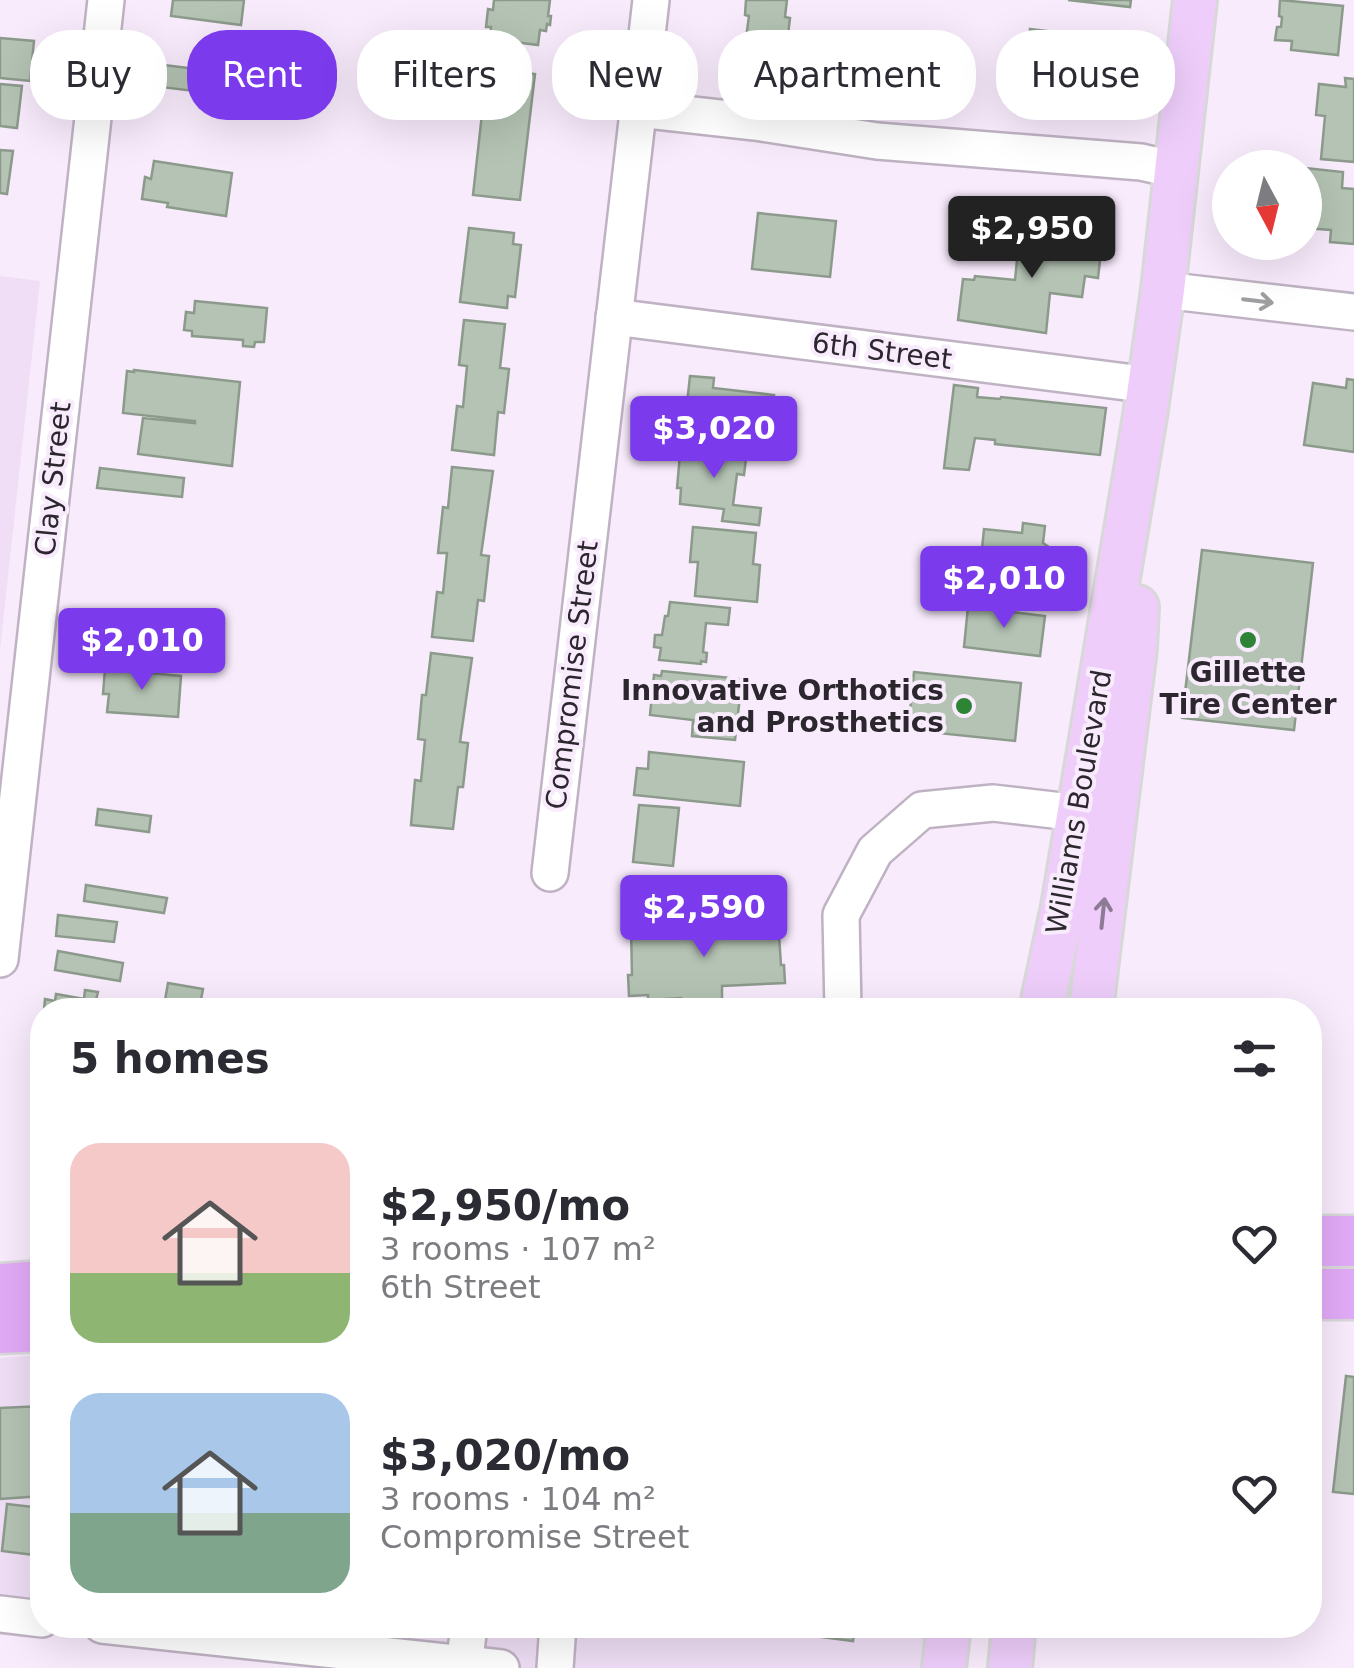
<!DOCTYPE html>
<html lang="en">
<head>
<meta charset="utf-8">
<style>
	:root { --surface:#fff; --page:#f2f2f3; --text:#2b2b33; --muted:#7c7c81; --accent:#7c3aed }
	body { margin:0; font-family:"DejaVu Sans",sans-serif; background:var(--page); color:var(--text); height:100vh; display:flex; flex-direction:column; font-size:38px; white-space:nowrap }
	* { box-sizing:border-box; margin:0 }
	p { font-size:32px; color:var(--muted) }
	.icon { flex:none; width:55px; height:55px; fill:none; stroke:currentColor; stroke-width:2; stroke-linecap:round; stroke-linejoin:round }
	.map { position:relative; flex:1; overflow:hidden }
	.side { position:absolute; left:30px; top:998px; width:1292px; height:640px; display:flex; flex-direction:column; background:var(--surface); border-radius:40px; box-shadow:0 10px 40px #0002 }
	.side>* { flex:none }
	.guide { position:absolute; left:30px; top:30px; width:1295px; height:90px; display:flex; gap:20px }
	.needle { width:65px; rotate:173deg }
	.fabs { position:absolute; left:1212px; top:150px; display:grid; gap:20px }
	.fabs a { display:grid; place-items:center; width:110px; height:110px; border-radius:50%; background:var(--surface); box-shadow:0 10px 40px #0002; font-size:50px }
	.price { position:absolute; translate:-50% -85px; padding:0 22px; border-radius:10px; background:var(--accent); color:#fff; font-size:32px; line-height:65px; filter:drop-shadow(0 2px 5px #0008) }
	.price::after { content:''; position:absolute; left:50%; top:60px; width:30px; height:22px; margin-left:-15px; background:inherit; clip-path:polygon(0 0,100% 0,50% 100%) }
	.price.on { background:#222; color:#fff }
	ul { padding:0; list-style:none }
	li { display:flex; align-items:center; gap:30px; height:250px; padding:0 40px }
	li span { display:grid; place-items:center; flex:none; width:280px; height:200px; border-radius:30px; color:#555 }
	li>.icon { margin-inline-start:auto }
	span .icon { width:120px; height:120px; fill:#fffc; stroke-width:1 }
	li b { font-size:42px }
	h2 { display:flex; justify-content:space-between; align-items:center; height:120px; padding:0 40px; font-size:42px }
	.tag { padding:0 35px; border-radius:40px; background:var(--surface); box-shadow:0 10px 40px #0002; font-size:35px; line-height:90px }
	.tag.on { background:var(--accent); color:#fff }
	.map>svg:first-child { display:block }
</style>
</head>
<body>
<div class="map">
<svg width="1354" height="1668" viewBox="0 0 1354 1668">
	<rect width="100%" height="100%" fill="#f8ebfc"/>
	<g fill="#efdef5">
		<path d="M0,276L40,281L0,650Z"/>
		<path d="M42,1355V1622L0,1616V1358Z"/>
		<path d="M64,1625H935L931,1668H387Z"/>
	</g>
	<g fill="#b4c3b4" stroke="#8c9a8c" stroke-width="2.5">
		<path d="M173,0H244L241,25L171,16Z"/>
		<path d="M494,0H550L548,16H551L550,25L547,24L546,31L540,30L538,45L490,39L491,27H486L488,9L493,10Z"/>
		<path d="M746,0H787L785,17L790,18L785,61L781,60L777,99L736,95L741,53H744L749,16L745,15Z"/>
		<path d="M1068,0H1131L1130,7Z"/>
		<path d="M1280,0L1343,6L1338,55L1291,50L1292,41L1275,40L1277,27H1281L1282,17L1279,16Z"/>
		<path d="M1030,29L1114,39L1111,57L1121,58L1117,84L1045,75L1048,55L1027,53Z"/>
		<path d="M0,38L34,41L30,81L0,78Z"/>
		<path d="M164,65L253,76L250,95L225,92L223,101L203,98V92L161,87Z"/>
		<path d="M487,68L535,74L520,200L473,195L483,105L466,103L470,69L487,71Z"/>
		<path d="M1345,78L1354,79V162L1321,159L1325,116L1316,115L1319,84L1346,87Z"/>
		<path d="M0,84L22,86L17,128L0,126Z"/>
		<path d="M0,150L13,151L7,194L0,193Z"/>
		<path d="M154,161L232,173L226,216L167,207L168,203L142,199L145,177L151,179Z"/>
		<path d="M1305,168L1343,172L1342,188L1354,189V244L1330,242L1331,230L1305,228Z"/>
		<path d="M758,213L836,221L830,277L752,269Z"/>
		<path d="M1030,225L1089,231L1087,250L1101,252L1098,278L1085,276L1082,297L1050,293L1046,333L958,320L963,279L974,280L975,276L1015,280L1018,250L1024,245L1025,229L1029,230Z"/>
		<path d="M469,228L514,233L513,244L521,245L515,297L508,296L507,308L460,302Z"/>
		<path d="M195,301L267,308L264,342H255L254,347L243,346V340L192,336V331L184,330L186,312L194,313Z"/>
		<path d="M464,320L505,324L500,368L509,369L504,413L498,412L494,455L452,450L457,406L463,407L467,366L459,365Z"/>
		<path d="M134,370L240,382L232,466L138,454L143,418L195,423V421L123,413L127,371L134,372Z"/>
		<path d="M690,376L714,378L713,388L774,395L770,437L746,434V438L684,431Z"/>
		<path d="M1347,379L1354,380V452L1304,445L1313,383L1346,388Z"/>
		<path d="M954,385L978,388L977,397L1000,399L1001,397L1106,408L1100,455L995,444V440L975,438L969,470L944,468Z"/>
		<path d="M681,443L747,450L744,475L737,474L733,505L761,508L759,525L722,521L724,509L680,504L681,488H677Z"/>
		<path d="M452,467L493,471L481,555L489,556L484,601L478,600L473,641L432,637L437,592L443,593L447,553H438L443,507L448,508Z"/>
		<path d="M100,468L184,478L182,497L97,488Z"/>
		<path d="M1023,523L1045,526L1043,543L1049,547L1043,576L980,569L984,529L1022,533Z"/>
		<path d="M693,527L756,533L753,564L760,565L757,602L695,596L698,562H690Z"/>
		<path d="M1202,550L1313,563L1294,730L1182,718Z"/>
		<path d="M670,602L730,608L728,625L706,623L703,652L707,653L706,662L701,661V664L659,660L661,648L654,647L655,635H662L665,616H668Z"/>
		<path d="M968,607L1045,616L1040,656L964,647Z"/>
		<path d="M92,613L177,623L173,658L170,657L168,671L135,667L136,654L95,649L98,633L89,632Z"/>
		<path d="M431,653L472,658L460,742L468,743L463,787H458L453,829L411,825L415,780L421,781L425,740L418,739L422,695H426Z"/>
		<path d="M105,669L181,676L178,717L107,712L109,694H103Z"/>
		<path d="M662,671L742,679L735,740L692,736L693,720L650,715L654,675L661,676Z"/>
		<path d="M914,672L1021,683L1015,741L908,730Z"/>
		<path d="M649,752L744,762L740,806L634,795L637,768L648,769Z"/>
		<path d="M639,805L679,808L673,866L633,862Z"/>
		<path d="M98,809L151,816L149,832L96,825Z"/>
		<path d="M86,885L167,898L164,913L84,901Z"/>
		<path d="M58,915L117,922L114,942L56,936Z"/>
		<path d="M778,921L781,965H784L785,983L722,986V999L681,1002V998L648,1000V995L629,996L628,975H632L631,928Z"/>
		<path d="M58,951L123,963L120,981L55,970Z"/>
		<path d="M168,983L203,989L199,1010H153L154,1005L164,1006Z"/>
		<path d="M85,990L98,992L96,1000L120,1004L119,1010H44L45,999L55,1001L56,994L84,999Z"/>
		<path d="M1346,1376L1354,1377V1494L1333,1492Z"/>
		<path d="M42,1406V1496L0,1499V1408Z"/>
		<path d="M7,1504L42,1508V1556L2,1551Z"/>
		<path d="M762,1625H855L853,1641L806,1635L807,1631Z"/>
	</g>
	<g fill="none" stroke-linecap="round" stroke-linejoin="round">
		<defs>
			<g id="minor">
				<path d="M639,109L755,122L877,141L1141,162L1176,170"/>
				<path d="M1163,290L1354,312"/>
				<path d="M614,317L1150,385"/>
				<path d="M550,873L651,0"/>
				<path d="M0,959L106,0"/>
				<path d="M843,1010L841,915L875,851L922,810L993,803L1079,813"/>
				<path d="M0,1614L42,1619"/>
				<path d="M102,1625L501,1668"/>
				<path d="M464,1668L469,1625"/>
				<path d="M555,1668L558,1625"/>
			</g>
			<g id="major">
				<path d="M1041,1010L1063,907L1145,416L1163,290L1195,0"/>
				<path d="M1091,1010L1135,648L1137,607"/>
				<path d="M944,1668L949,1625"/>
				<path d="M1010,1668L1014,1625"/>
			</g>
			<g id="highway">
				<path d="M1310,1241H1354"/>
				<path d="M0,1289L42,1286"/>
				<path d="M1310,1294H1354"/>
				<path d="M0,1328L42,1326"/>
			</g>
		</defs>
		<use href="#minor" stroke="#bfb3c3" stroke-width="40"/>
		<use href="#major" stroke="#d9d8d9" stroke-width="48"/>
		<use href="#highway" stroke="#d9d8d9" stroke-width="55"/>
		<use href="#minor" stroke="#fff" stroke-width="35"/>
		<use href="#major" stroke="#eecdfa" stroke-width="42"/>
		<use href="#highway" stroke="#e2abf7" stroke-width="50"/>
	</g>
	<defs><path id="oneway-shaft" d="M-6 0H5M1.5-3L5.5 0L1.5 3" fill="none" stroke-width="1.6" stroke-linecap="round" stroke-linejoin="round" transform="scale(2.5)"/></defs>
	<use stroke="#a09ea1" href="#oneway-shaft" transform="translate(1258 301) rotate(7)"/>
	<use stroke="#8d7a94" href="#oneway-shaft" transform="translate(1103 913) rotate(-84)"/>
	<g fill="#2c8434" stroke="#f8ebfc" stroke-width="4">
		<circle cx="1248" cy="640" r="10"/>
		<circle cx="964" cy="706" r="10"/>
	</g>
	<g text-anchor="middle" dominant-baseline="central" stroke-width="8" stroke-linejoin="round" paint-order="stroke">
		<g font-size="28" fill="#2c272e" stroke="#f8ebfc">
			<text transform="translate(882 351) rotate(7)">6th Street</text>
			<text transform="translate(53 479) rotate(-84)">Clay Street</text>
			<text transform="translate(572 675) rotate(-83)">Compromise Street</text>
			<text transform="translate(1079 802) rotate(-80)">Williams Boulevard</text>
		</g>
		<g font-size="28" font-weight="bold" fill="#2c272e" stroke="#f8ebfc">
			<text x="1248" y="672">Gillette<tspan x="1248" dy="32">Tire Center</tspan></text>
			<text x="944" y="690" text-anchor="end">Innovative Orthotics<tspan x="944" dy="32">and Prosthetics</tspan></text>
		</g>
	</g>
</svg>
<div class="fabs">
<a><svg class="needle" viewBox="-14 -14 28 28"><path d="M0-13l5 13h-10z" fill="#e53935"/><path d="M0 13l5-13h-10z" fill="#7c7c81"/></svg></a>
</div>
<b class="price on" style="left:1032px;top:281px">$2,950</b>
<b class="price" style="left:714px;top:481px">$3,020</b>
<b class="price" style="left:1004px;top:631px">$2,010</b>
<b class="price" style="left:142px;top:693px">$2,010</b>
<b class="price" style="left:704px;top:960px">$2,590</b>
<div class="guide">
<a class="tag">Buy</a>
<a class="tag on">Rent</a>
<a class="tag">Filters</a>
<a class="tag">New</a>
<a class="tag">Apartment</a>
<a class="tag">House</a>
</div>
<section class="side">
<h2>5 homes<svg class="icon" aria-label="filters" viewBox="0 0 24 24"><path d="M4 7h16M4 17h16"/><circle cx="9" cy="7" r="2"/><circle cx="15" cy="17" r="2"/></svg></h2>
<ul>
<li><span style="background:linear-gradient(#f6c9c9 65%,#8fb573 0)"><svg class="icon" aria-label="home" viewBox="0 0 24 24"><path d="M3 11l9-7 9 7M6 9v11h12V9"/></svg></span><div><b>$2,950/mo</b><p>3 rooms · 107 m²</p><p>6th Street</p></div><svg class="icon" aria-label="heart" viewBox="0 0 24 24"><path d="M12 20l-8-8c-3-5 5-10 8-4 3-6 11-1 8 4z"/></svg></li>
<li><span style="background:linear-gradient(#a9c7e8 60%,#7fa58c 0)"><svg class="icon" aria-label="home" viewBox="0 0 24 24"><path d="M3 11l9-7 9 7M6 9v11h12V9"/></svg></span><div><b>$3,020/mo</b><p>3 rooms · 104 m²</p><p>Compromise Street</p></div><svg class="icon" aria-label="heart" viewBox="0 0 24 24"><path d="M12 20l-8-8c-3-5 5-10 8-4 3-6 11-1 8 4z"/></svg></li>
</ul>
</section>
</div>
</body>
</html>
